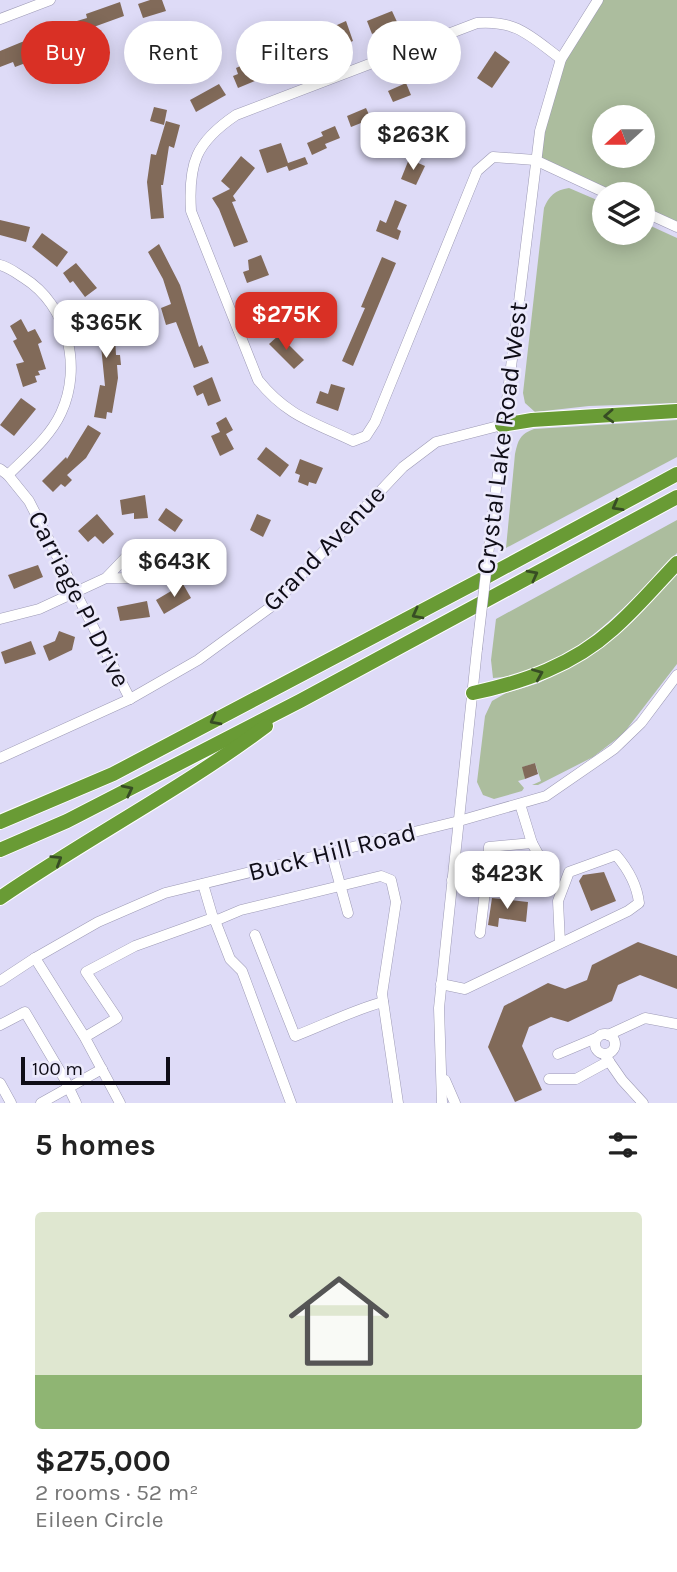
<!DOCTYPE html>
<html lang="en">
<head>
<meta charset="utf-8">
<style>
	:root { --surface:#fff; --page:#f2f2f2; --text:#222; --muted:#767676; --line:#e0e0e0; --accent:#d93025 }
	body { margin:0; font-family:Karla,sans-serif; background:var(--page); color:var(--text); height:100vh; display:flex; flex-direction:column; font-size:26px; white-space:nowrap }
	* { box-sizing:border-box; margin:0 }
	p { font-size:23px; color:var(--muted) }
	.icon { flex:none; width:38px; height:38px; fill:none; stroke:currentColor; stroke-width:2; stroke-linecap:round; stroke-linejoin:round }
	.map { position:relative; height:1103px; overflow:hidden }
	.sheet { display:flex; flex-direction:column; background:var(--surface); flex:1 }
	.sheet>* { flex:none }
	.top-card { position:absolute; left:21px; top:21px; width:635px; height:63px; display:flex; gap:14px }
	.needle { width:46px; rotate:249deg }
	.buttons { position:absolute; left:592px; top:105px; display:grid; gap:14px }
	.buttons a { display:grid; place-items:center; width:63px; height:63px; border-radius:50%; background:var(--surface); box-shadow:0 4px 18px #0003; font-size:35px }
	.scale { position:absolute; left:21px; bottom:18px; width:149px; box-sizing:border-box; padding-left:7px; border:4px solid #0f0d17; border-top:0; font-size:19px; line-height:24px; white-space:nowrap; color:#0f0d17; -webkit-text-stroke:5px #ebe9fb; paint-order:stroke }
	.price { position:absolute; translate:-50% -60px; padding:0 16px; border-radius:14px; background:#fff; color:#222; font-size:23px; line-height:46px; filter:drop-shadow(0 2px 4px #0008) }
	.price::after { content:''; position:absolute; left:50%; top:42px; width:21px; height:16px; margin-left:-10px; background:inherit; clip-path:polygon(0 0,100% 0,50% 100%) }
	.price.current { background:var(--accent); color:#fff }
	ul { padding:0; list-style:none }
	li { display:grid; align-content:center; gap:14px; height:371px; padding:0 35px }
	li+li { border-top:2px solid var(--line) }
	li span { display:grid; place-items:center; height:217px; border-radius:7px; color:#555 }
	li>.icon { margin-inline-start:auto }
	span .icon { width:126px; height:126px; fill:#fffc; stroke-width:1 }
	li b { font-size:30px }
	h2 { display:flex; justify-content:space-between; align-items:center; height:84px; padding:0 35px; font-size:30px }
	.tag { padding:0 24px; border-radius:32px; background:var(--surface); box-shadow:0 4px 18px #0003; font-size:24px; line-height:63px }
	.tag.current { background:var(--accent); color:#fff }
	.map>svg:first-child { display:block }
</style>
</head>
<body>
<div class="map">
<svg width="677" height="1103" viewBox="0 0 677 1103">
	<rect width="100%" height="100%" fill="#dedbf7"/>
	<g fill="#acbd9e" fill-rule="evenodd">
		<path d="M598,0H677V227L642,211V194H608L535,160L561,59ZM604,117H642V156H604Z"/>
		<path d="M569,188L604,203V233H642V222L677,238V403L589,406L535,412L525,403L523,393L544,208C549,196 555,190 569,188Z"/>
		<path d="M677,420V457L506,548L515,454C518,440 520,434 534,429Z"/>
		<path d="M677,520V553C627,604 570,674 493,678L491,660L496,619Z"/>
		<path d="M677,574V664L623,734L593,757L538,785H532L541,781L535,763L523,767L525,779L518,781L524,788L522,791L494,799L483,795L477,782L485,716L492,701L506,693L539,683L598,651L632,622Z"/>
	</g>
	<g fill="#816a59">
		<path d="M150,0H162L166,11L143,18L138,4Z"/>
		<path d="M120,2L124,16L66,37L69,45L58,49L50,29L87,18L86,14Z"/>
		<path d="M392,11L398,24L372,34L367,21Z"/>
		<path d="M346,21L353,41L309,58L311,61L282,73L281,70L238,88L233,76L238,74L236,68L249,62L252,69L318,42L317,39L330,34L328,29Z"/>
		<path d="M34,37L37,46L32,47L36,59L15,67L13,62L0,67V51Z"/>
		<path d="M495,51L510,62L492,88L477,78Z"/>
		<path d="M406,83L411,95L393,102L388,91Z"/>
		<path d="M219,84L226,95L196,112L190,100Z"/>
		<path d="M154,107L167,110L164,125L150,121Z"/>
		<path d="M366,108L371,119L351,127L347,116Z"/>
		<path d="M445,116L457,124L440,151L428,144Z"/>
		<path d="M166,121L180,125L174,148L169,146L163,185H161L164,218L151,219L147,182L151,154L156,155Z"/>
		<path d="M335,126L340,138L325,144L327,148L312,155L307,143L323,136L321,132Z"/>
		<path d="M281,143L288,163L305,157L308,164L289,171L287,166L267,173L259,150Z"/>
		<path d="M241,156L255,168L233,196L236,201L232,202L248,242L234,247L219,209L212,198L230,189L221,181Z"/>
		<path d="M409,159L425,166L416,185L401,179Z"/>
		<path d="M395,200L407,205L397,229L401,231L398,240L376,231L380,220L386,223Z"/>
		<path d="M0,220L30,227L26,242L0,235Z"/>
		<path d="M42,233L68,252L57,267L32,247Z"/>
		<path d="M159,244L180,285L199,347L202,345L209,363L194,368L176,322L166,325L161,308L171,304L163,279L148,252Z"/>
		<path d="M261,255L269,275L247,283L243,272L249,270L248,260Z"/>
		<path d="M382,257L396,263L353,366L342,361L365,308L361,307Z"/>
		<path d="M76,263L97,288L85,297L73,281L70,283L63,273Z"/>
		<path d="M268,294L279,323L264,329L255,299Z"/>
		<path d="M102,303L115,337L116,355H120L121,365H117L118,378L112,413L107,412L106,419L94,417L100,385L105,386L100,336L97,337L86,309Z"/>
		<path d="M21,319L28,332L35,329L42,342L38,344L46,369L38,371L40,375L35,376L37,382L23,387L16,364L24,362L13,341L17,339L10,326Z"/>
		<path d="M279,335L304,360L294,369L269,344Z"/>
		<path d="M212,377L221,401L208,406L203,393L197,396L193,386Z"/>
		<path d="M331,384L345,388L338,411L316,403L320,391L328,394Z"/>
		<path d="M21,398L36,409L14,436L0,425Z"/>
		<path d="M226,417L233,430L226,434L234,449L220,456L211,436L220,432L216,423Z"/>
		<path d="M88,425L101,433L86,458L67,475L72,480L65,487L61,484L53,492L42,481L66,457L67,459Z"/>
		<path d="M266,447L289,465L280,477L257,459Z"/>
		<path d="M300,459L323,468L316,484L309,482L308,486L298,482L300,475L295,473Z"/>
		<path d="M145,495L148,518L134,519V513L122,515L120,500Z"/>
		<path d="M166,508L183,520L175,532L158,520Z"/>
		<path d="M97,514L114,534L103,544L95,536L88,542L78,531Z"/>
		<path d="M257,514L271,520L263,537L250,530Z"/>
		<path d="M186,544H202V559H204L205,566H202V572L186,573V566H182V560L186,559Z"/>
		<path d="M38,565L43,577L14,589L8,575Z"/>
		<path d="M183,584L191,598L164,614L156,600Z"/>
		<path d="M147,601L150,617L120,621L117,607Z"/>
		<path d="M59,631L75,637L72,650L49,661L43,646L55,641Z"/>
		<path d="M31,641L36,654L5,664L1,652Z"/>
		<path d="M535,763L538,774L525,779L522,767Z"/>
		<path d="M513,852L530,854L529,874L495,870L496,854Z"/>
		<path d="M604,872L616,901L591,911L579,881L583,875Z"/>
		<path d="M492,898L528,902L526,922L499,918L498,927L488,925Z"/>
		<path d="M638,942L677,956V989L640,975L618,985L612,1001L568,1022L551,1017L529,1027L522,1046L542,1090L515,1102L488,1047L504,1006L548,983L565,989L587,980L592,965Z"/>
	</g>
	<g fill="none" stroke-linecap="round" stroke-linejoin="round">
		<defs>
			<g id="minor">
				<path d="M0,19L50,0"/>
				<path d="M561,59C530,36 517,20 477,23L236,115C196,142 188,163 191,211L258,380C287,416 313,422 353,441L366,436L375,422L477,171L493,157L535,160L608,194"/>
				<path d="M642,211L677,227"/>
				<path d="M0,265C9,267 16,273 24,278C67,305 83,366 61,413C50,437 27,456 8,475"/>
				<path d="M0,469L8,475L29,501L130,699"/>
				<path d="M491,530L540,131L561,59L598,0"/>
				<path d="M0,619L39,609L106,578L128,555L139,548L149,546C154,549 158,552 159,558C162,582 120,578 106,578"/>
				<path d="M0,758L130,699L198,660L272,606L403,467L436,442L502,425"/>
				<path d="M331,852L348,913"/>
				<path d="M452,880L486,883L489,847L532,843L520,804"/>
				<path d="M214,918L230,959L242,971L291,1103"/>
				<path d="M215,921L241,910L381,876L391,880L396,902L382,994L398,1103"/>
				<path d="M480,933L486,883L535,887L538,854L532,843"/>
				<path d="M255,935L295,1036C324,1025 353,1010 383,1002"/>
				<path d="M35,958L84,1036L120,1103"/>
				<path d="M0,981L35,958L98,922L165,893L459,821L546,796L614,749L641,723L677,675"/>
				<path d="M441,984L465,989L628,911L639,903C637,885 628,869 616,855L569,872L558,901L560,943"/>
				<path d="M0,1025L25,1012L64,1078L76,1103"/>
				<circle cx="605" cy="1044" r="10"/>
				<path d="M608,1035L645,1018L677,1024"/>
				<path d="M85,1037L117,1018L86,972L135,946L213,918L203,884"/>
				<path d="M558,1054L596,1038"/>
				<path d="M606,1057L622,1080L643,1103"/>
				<path d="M549,1079H576L609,1061"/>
				<path d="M445,1080L455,1103"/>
				<path d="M0,1083L11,1103"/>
				<path d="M41,1103L102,1069"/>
				<path d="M442,1103L439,1008L477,649"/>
			</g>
			<g id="highway">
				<path d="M502,425L532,420L677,411"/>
				<path d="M473,693C524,682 573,665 613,629C636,609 656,585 677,563"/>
				<path d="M0,822L113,774L488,576L677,474"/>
				<path d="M0,850L67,821L300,701L677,497"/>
				<path d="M0,898C87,838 182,789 266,726"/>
			</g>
		</defs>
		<use href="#minor" stroke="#9d9ab5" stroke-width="11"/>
		<use href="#highway" stroke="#fff" stroke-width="16"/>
		<use href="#minor" stroke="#fff" stroke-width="10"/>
		<use href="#highway" stroke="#699b35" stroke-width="14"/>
		<defs>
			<path id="minor-bridge" d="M477,649L491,530"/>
		</defs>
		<use href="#minor-bridge" stroke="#9d9ab5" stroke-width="11" stroke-linecap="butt"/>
		<use href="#minor-bridge" stroke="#fff" stroke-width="10"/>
	</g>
	<defs><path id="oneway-chevron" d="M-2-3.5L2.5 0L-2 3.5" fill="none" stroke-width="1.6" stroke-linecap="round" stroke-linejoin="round" transform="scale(1.75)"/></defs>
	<g stroke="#374d24">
		<use href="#oneway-chevron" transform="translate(609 416) rotate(177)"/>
		<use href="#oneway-chevron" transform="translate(617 506) rotate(151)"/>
		<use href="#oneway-chevron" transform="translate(533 575) rotate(-28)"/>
		<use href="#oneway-chevron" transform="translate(417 614) rotate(152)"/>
		<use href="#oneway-chevron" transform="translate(538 674) rotate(-23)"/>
		<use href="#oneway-chevron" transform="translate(215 720) rotate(152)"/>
		<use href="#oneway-chevron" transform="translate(128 790) rotate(-27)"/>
		<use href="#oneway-chevron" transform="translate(57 860) rotate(-32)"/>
	</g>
	<g text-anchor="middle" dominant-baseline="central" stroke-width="5" stroke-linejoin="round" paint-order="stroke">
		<g font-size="26" fill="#0f0d17" stroke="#ebe9fb">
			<text transform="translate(502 438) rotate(-83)">Crystal Lake Road West</text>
			<text transform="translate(324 548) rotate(-46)">Grand Avenue</text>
			<text transform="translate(79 599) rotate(63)">Carriage Pl Drive</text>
			<text transform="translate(332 852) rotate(-14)">Buck Hill Road</text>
		</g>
	</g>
</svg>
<div class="buttons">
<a><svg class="needle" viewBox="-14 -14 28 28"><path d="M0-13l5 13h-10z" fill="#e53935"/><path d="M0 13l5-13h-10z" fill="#767676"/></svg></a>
<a><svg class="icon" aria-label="layers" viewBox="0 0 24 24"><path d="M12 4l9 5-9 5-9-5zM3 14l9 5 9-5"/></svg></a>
</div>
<div class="scale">100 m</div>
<b class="price" style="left:413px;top:172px">$263K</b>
<b class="price current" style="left:286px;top:352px">$275K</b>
<b class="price" style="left:106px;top:360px">$365K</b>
<b class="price" style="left:174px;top:599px">$643K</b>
<b class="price" style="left:507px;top:911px">$423K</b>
<div class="top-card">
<a class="tag current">Buy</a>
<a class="tag">Rent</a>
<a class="tag">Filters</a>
<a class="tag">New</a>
</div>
</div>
<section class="sheet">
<h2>5 homes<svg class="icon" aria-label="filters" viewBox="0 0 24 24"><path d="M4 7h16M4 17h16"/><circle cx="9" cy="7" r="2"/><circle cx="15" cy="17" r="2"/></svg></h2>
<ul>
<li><span style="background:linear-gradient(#dfe7d0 75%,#8fb573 0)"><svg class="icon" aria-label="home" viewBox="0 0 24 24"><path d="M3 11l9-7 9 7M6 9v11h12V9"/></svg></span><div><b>$275,000</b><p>2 rooms · 52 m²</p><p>Eileen Circle</p></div></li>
</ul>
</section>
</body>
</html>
